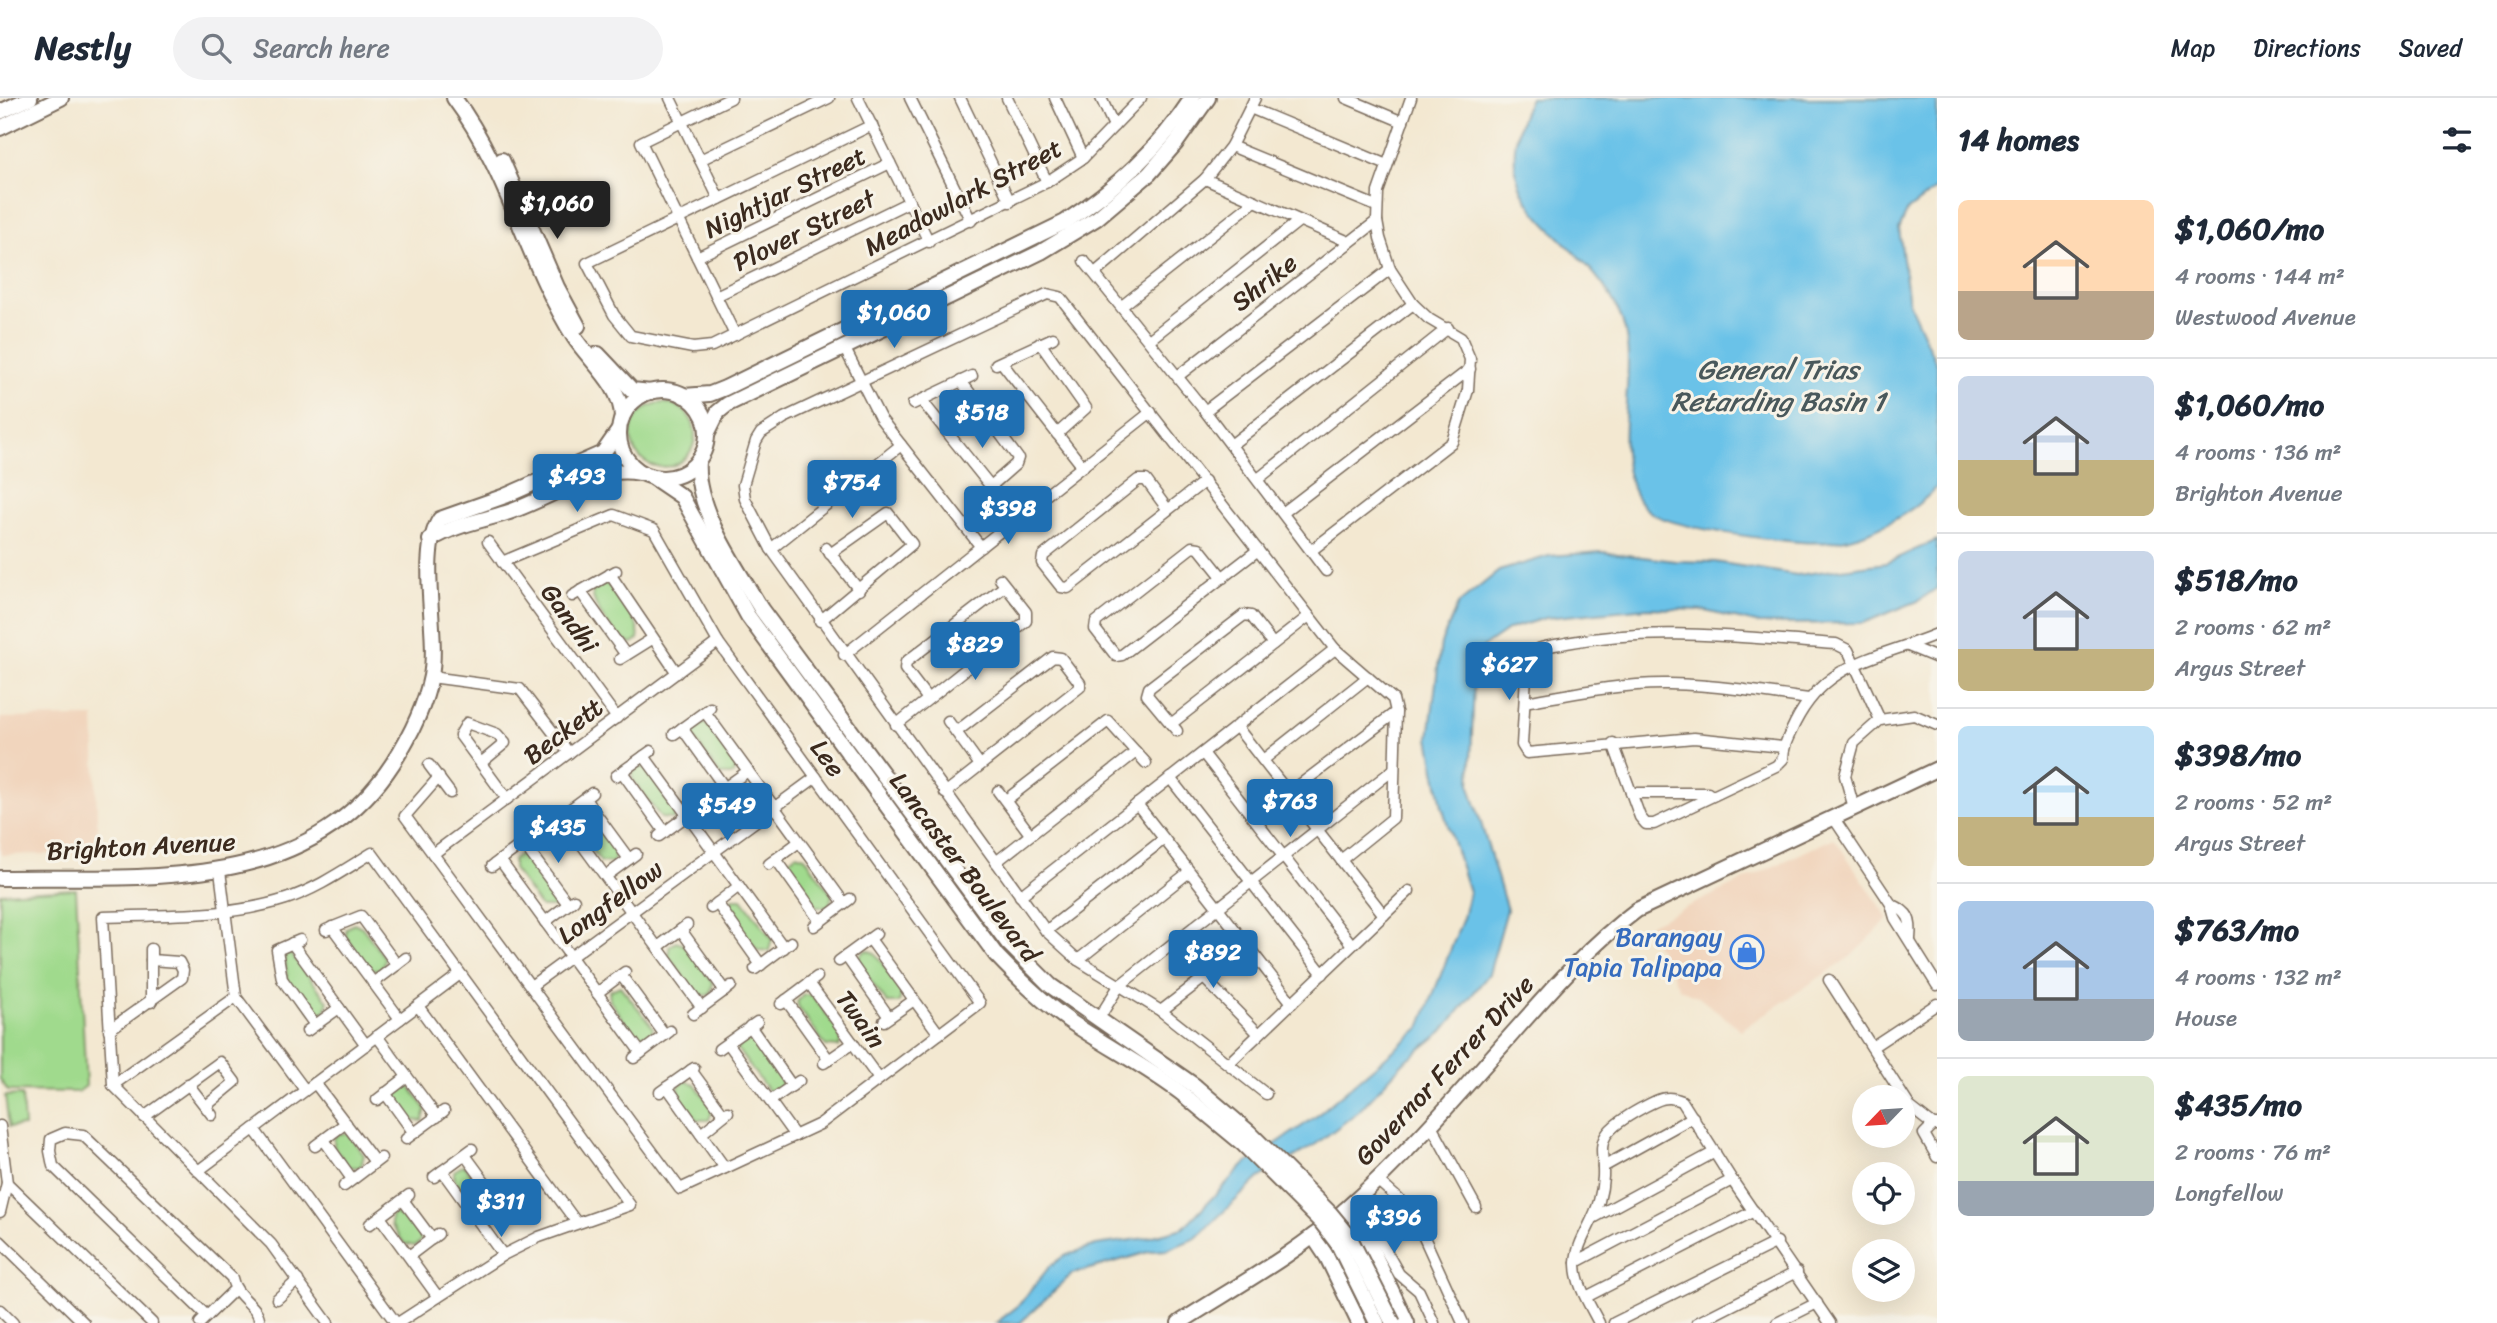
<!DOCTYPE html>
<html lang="en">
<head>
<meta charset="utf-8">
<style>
	:root { --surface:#fff; --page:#f2f2f3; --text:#1f2937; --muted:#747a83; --line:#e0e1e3; --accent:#1f6fb2 }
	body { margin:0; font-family:Sriracha,sans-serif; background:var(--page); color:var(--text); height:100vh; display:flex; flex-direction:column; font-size:26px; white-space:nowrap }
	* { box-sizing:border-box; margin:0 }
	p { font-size:23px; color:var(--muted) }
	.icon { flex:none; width:38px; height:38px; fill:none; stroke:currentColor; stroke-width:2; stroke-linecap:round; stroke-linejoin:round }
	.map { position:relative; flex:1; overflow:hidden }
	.side { display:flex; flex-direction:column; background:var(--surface); width:560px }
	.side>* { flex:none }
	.needle { width:46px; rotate:245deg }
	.controls { position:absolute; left:1852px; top:987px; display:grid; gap:14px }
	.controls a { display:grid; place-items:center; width:63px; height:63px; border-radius:50%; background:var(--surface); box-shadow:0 7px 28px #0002; font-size:35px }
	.price { position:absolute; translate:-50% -60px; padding:0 16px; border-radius:7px; background:var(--accent); color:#fff; font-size:23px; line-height:46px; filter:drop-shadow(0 2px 4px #0008) }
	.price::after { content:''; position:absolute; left:50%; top:42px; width:21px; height:16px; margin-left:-10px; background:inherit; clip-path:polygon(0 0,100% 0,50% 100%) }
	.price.selected { background:#222; color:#fff }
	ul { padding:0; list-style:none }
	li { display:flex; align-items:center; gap:21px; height:175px; padding:0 21px }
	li+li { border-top:2px solid var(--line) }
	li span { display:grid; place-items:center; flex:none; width:196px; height:140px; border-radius:10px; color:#555 }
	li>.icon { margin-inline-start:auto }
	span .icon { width:84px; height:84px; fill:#fffc; stroke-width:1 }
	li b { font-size:30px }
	h2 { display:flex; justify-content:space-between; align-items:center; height:84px; padding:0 21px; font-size:30px }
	header { display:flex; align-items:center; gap:42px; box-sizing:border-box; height:98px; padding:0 35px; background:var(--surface); border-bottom:2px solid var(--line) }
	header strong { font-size:33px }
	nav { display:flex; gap:38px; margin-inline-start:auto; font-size:24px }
	.search { width:490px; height:63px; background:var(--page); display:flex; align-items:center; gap:18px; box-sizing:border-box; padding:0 24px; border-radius:38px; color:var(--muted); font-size:26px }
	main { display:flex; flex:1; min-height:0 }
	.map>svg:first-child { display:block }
</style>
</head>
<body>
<header>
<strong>Nestly</strong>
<div class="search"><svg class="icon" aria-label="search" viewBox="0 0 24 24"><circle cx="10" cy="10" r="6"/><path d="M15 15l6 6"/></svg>Search here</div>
<nav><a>Map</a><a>Directions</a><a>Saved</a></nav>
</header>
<main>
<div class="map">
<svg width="1937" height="1225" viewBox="0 0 1937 1225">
	<rect width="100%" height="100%" fill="#f7f3e8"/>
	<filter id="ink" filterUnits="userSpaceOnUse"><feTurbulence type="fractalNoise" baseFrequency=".0143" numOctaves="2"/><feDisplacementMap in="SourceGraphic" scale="14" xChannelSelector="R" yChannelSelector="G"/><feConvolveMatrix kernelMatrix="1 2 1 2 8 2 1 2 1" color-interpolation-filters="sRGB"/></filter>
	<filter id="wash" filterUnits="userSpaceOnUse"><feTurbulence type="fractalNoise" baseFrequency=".00686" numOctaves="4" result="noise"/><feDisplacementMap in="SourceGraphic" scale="28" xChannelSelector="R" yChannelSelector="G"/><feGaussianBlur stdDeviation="1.57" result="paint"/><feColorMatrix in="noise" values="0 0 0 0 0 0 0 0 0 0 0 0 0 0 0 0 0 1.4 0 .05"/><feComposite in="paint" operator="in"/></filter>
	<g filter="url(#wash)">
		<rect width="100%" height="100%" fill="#f3e8d1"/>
		<g fill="#f1d5bd">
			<path d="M94,619L98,755L0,757V620Z"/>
			<path d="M1834,740L1889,821L1850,859L1741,932L1697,898L1680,891L1646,828Z"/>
		</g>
		<g fill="#a0da8d" stroke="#6e8256" stroke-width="2">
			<circle cx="663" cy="337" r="32"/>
			<path d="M604,485C617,489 642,527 638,541L633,545C619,547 589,505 593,492Z"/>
			<path d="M700,624L708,627L736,665L733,677H720L691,636L692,630Z"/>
			<path d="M637,669H646L677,709L674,721L661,720L633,682L632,676Z"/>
			<path d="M577,712L589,715L616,753L613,765L601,764L573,726L572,720Z"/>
			<path d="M520,756L527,757L557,799L554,809H541L513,771V762Z"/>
			<path d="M796,756L805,759L832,797L829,809H817L789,771V762Z"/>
			<path d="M76,791L86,988L78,994L8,993L0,981V795Z"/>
			<path d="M733,801H742L772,841L769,853L757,852L729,814V805Z"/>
			<path d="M354,825L362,829L385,860L382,872L370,871L346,840V831Z"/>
			<path d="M676,844L685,847L713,885L710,897H697L669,859V849Z"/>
			<path d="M866,852L875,855L902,893L899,905H887L859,867V858Z"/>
			<path d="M290,855L328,903L325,915H312L288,884L284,856Z"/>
			<path d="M620,888L653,929L650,941H637L610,903L609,893Z"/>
			<path d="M803,897H812L842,937L839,949L826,948L799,910L797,904Z"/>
			<path d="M742,940L754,943L782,980L781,990L769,994L737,951Z"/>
			<path d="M686,983L695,986L713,1011L709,1022H697L679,998V988Z"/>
			<path d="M401,989H410L426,1011L423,1023L410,1022L396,1003V993Z"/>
			<path d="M22,997L24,1028L9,1029L5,998Z"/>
			<path d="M339,1036H348L364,1057L361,1069H348L334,1049V1040Z"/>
			<path d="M464,1067L487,1095V1104L481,1108L472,1107L454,1082V1073Z"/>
			<path d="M398,1113C410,1115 423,1133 420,1144L415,1148L405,1146L391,1127V1118Z"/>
		</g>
		<g fill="#6bc2e8" stroke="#537683" stroke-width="2">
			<path d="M1530,0H1937V90L1908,112L1899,131L1909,205L1937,267V389C1911,417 1868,439 1830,444C1800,448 1678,431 1653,416C1646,412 1640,405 1636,397C1608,344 1643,266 1619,214C1580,129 1475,116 1530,0Z"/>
			<path d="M1937,442V490L1918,503L1863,525L1760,526L1701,512L1648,510L1545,520L1509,531L1483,549L1474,583L1470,688L1507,812L1489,876L1443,933L1403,965L1359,1013L1316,1046L1259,1080L1196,1140L1167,1152L1152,1153L1072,1176L1020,1225H996L1018,1208L1050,1168L1064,1158L1096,1147L1146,1140L1183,1130L1243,1068L1314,1020L1420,930L1463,820L1469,794L1442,708L1429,640L1441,545L1458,506L1499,473L1549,458L1602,454L1675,463L1715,464L1797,477L1886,465Z"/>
		</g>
	</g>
	<g filter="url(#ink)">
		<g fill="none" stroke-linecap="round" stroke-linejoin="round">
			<defs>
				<g id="street">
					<path d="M670,0L719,101"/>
					<path d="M731,0L641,44L735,237"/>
					<path d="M858,0L929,144"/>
					<path d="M910,0L971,123"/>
					<path d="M960,0L1010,104"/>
					<path d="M1007,0L1047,84"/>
					<path d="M1055,0L1083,60"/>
					<path d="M1101,0L1114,28"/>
					<path d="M1346,0L1403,24"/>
					<path d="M1250,10L1387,67"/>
					<path d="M872,27L587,165L614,217L631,238L693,250L712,248L1047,84L1083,60L1141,0"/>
					<path d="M1231,48L1376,108"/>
					<path d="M700,62L829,0"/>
					<path d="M1205,81L1349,144"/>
					<path d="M697,159L890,65"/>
					<path d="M1084,163L1205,313L1326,473"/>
					<path d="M1095,175L1205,81L1231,48L1255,0"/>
					<path d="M716,198L909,104"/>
					<path d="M1122,208L1255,103"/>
					<path d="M1149,242L1299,123"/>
					<path d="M1040,245L1086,310L1057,336"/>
					<path d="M844,249L880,320L981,449"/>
					<path d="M1002,265L1083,369"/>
					<path d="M996,266L1053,240"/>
					<path d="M1178,278L1377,123"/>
					<path d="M961,283L1018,360L1016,366L991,388"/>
					<path d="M922,303L1017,421"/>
					<path d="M913,306L972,278"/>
					<path d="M1205,313L1390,171"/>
					<path d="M1231,347L1413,206"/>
					<path d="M1258,381L1448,230"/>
					<path d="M1168,412L1146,382H1138L1043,458L1042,465L1061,489L1068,490L1205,383"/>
					<path d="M1284,414L1470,271"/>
					<path d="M488,444L617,620"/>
					<path d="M826,450L859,492"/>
					<path d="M771,451L901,347"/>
					<path d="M1312,452L1452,344L1468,292L1470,261L1461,240L1429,221L1413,206L1390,171L1380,140L1377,123L1378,94L1411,0"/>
					<path d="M610,476L677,575"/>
					<path d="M1223,480L1199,450L1192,449L1096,524L1095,531L1116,558L1122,557L1258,452"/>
					<path d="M580,493L626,557"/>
					<path d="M572,498L616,473"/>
					<path d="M820,523L912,446L888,415L830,456"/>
					<path d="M1908,548L1937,560"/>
					<path d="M844,557L1151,314"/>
					<path d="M620,561L652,541"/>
					<path d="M431,579L520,591L569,655"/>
					<path d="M928,601L905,571L906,564L1005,488"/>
					<path d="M1525,604C1571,596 1621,585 1669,586C1715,587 1761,594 1808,601"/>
					<path d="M705,614L844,805"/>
					<path d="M948,623L980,667"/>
					<path d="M1171,626L1309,518"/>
					<path d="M896,627L1026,523V514L1000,481"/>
					<path d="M1236,628L1384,817"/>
					<path d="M682,630L725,690"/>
					<path d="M1177,633L1147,597L1149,590L1244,517L1251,518L1273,546"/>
					<path d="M674,636L710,610"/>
					<path d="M1613,645L1640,719L1646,726H1654L1776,668L1783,661C1783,647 1789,638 1795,625C1827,562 1877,561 1937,536"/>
					<path d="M1783,649L1694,640L1527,655L1522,647L1527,560C1535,548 1552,548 1566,545C1656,528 1745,540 1836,546L1848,552L1880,622"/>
					<path d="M1203,655L1352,847"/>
					<path d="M644,658L784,850"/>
					<path d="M1263,662L1368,579"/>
					<path d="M481,665L505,645L497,636L467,625L460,637L507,701"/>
					<path d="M429,667L450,695"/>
					<path d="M622,674L665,734"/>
					<path d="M616,678L651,653"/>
					<path d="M439,679L405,718L680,1091L820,1026L980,905L718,544L654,432L614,417L502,464"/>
					<path d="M1170,680L1323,876"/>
					<path d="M998,693L1030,736"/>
					<path d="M717,695L748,673"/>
					<path d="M945,695L1080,589V585L1061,560L1053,559L956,634"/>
					<path d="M1289,695L1396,614"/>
					<path d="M1631,695H1708"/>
					<path d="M585,701L629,761"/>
					<path d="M1006,702L1108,623L1146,665"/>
					<path d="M1137,706L1292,905"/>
					<path d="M1854,710L1845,678L1854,645L1880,622L1914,617L1937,627"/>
					<path d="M561,718L702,910"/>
					<path d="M1833,719L1891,806L1895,820L1937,887"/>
					<path d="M553,724L592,695"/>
					<path d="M659,738L688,717"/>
					<path d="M523,745L568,806"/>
					<path d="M433,756L718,544"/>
					<path d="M776,761L820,823"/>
					<path d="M500,762L641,955"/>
					<path d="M996,764L1136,654"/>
					<path d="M769,766L799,744"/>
					<path d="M492,768L529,741"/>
					<path d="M220,773L236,899L305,992"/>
					<path d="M606,778L636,756"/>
					<path d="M1020,798L1335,551"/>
					<path d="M717,805L761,867"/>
					<path d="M1891,806C1909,814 1912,821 1910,841"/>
					<path d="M711,810L739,788"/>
					<path d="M545,824L574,802"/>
					<path d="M814,828L850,801"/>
					<path d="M332,829L400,921"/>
					<path d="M326,832L361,818L397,867"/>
					<path d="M681,832L725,893"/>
					<path d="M1046,833L1164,741"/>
					<path d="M870,841L939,936"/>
					<path d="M300,842L277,852L282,881L315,927"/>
					<path d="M292,845L366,947"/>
					<path d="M658,849L687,827"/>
					<path d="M846,858L889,919"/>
					<path d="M1078,862L1189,774"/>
					<path d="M839,863L876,836"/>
					<path d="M755,871L791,844"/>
					<path d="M621,877L665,937"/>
					<path d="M1204,880L1259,936"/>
					<path d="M1829,882L1910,1009L1933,1027H1937"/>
					<path d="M373,885L406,860"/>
					<path d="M809,885L879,981"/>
					<path d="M531,888L816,679"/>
					<path d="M597,895L625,874"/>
					<path d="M786,902L829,962"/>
					<path d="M151,904V851"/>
					<path d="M781,906L817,879"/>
					<path d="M418,908L577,1125"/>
					<path d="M1161,913L1246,847"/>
					<path d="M693,916L731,888"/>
					<path d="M1099,920L1119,888L1393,672"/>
					<path d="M884,923L914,902"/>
					<path d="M750,928L792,988"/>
					<path d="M109,932L182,880L183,872L179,864L151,862"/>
					<path d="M307,933L339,910"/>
					<path d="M377,938L437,1019"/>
					<path d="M728,945L795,1038"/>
					<path d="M1872,949L1937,906"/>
					<path d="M719,951L757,924"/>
					<path d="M634,960L670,933"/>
					<path d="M1230,964L1409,793"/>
					<path d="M824,965L853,945"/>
					<path d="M691,972L724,1017"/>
					<path d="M315,985L375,1064"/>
					<path d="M188,986L212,1017"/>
					<path d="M113,987L236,899"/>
					<path d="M667,989L725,1070"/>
					<path d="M660,994L694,970"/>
					<path d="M385,995L414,1035"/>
					<path d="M1266,996L1161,913L1078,862L1046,833L771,451L745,401L743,387L756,343L761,335L784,320L1047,196L1060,199L1335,551L1393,601L1396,614L1393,720L1341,762"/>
					<path d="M377,1002L407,979"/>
					<path d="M770,1003L799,983"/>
					<path d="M144,1019L220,964L235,984L206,1008"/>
					<path d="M1431,1027L1476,1109"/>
					<path d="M1933,1027L1924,1036L1937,1059"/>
					<path d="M0,1028L7,1085L0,1114"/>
					<path d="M254,1031L396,1225"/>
					<path d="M701,1036L728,1014"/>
					<path d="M406,1041L444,1013"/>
					<path d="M324,1042L352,1081"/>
					<path d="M315,1048L346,1025"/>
					<path d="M465,1057L498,1102"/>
					<path d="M1603,1069L1693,1019"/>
					<path d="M198,1073L460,876"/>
					<path d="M442,1073L503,1157"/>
					<path d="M434,1079L472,1051"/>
					<path d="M1376,1081L1412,1113L1463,1225"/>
					<path d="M7,1085L152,1225"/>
					<path d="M344,1088L381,1060"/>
					<path d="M1356,1101L1399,1176L1419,1193L1434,1225"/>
					<path d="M403,1102L432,1141"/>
					<path d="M380,1119L438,1199"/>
					<path d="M475,1119L505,1097"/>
					<path d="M1593,1120L1715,1054"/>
					<path d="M370,1126L409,1097"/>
					<path d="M0,1143L84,1225"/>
					<path d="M409,1158L438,1136"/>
					<path d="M1576,1164L1732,1082"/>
					<path d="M1586,1199L1754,1113"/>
					<path d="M277,1201L298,1182"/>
					<path d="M0,1212L13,1225"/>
					<path d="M207,1218L53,1068L50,1053L51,1041L65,1035L83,1037L232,1180C235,1200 262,1209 259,1225"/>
					<path d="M200,1225L234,1192"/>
					<path d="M328,1225L271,1146L113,987L103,819C164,816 227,820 286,801C317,791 344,772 372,755L630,1107L539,1139L503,1157L398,1225"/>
					<path d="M1599,1225C1590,1207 1575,1185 1576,1164C1577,1143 1594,1124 1599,1103C1614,1049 1578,1045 1642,1010C1657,1002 1666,996 1682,1003L1732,1082L1830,1225"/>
					<path d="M1614,1225L1777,1144"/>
					<path d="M1697,1225L1797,1174"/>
					<path d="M1777,1225L1817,1205"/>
				</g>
				<g id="secondary">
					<path d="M454,0C508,72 526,163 574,239C590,264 622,287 622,320"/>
					<path d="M0,14L30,0"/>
					<path d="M0,30L61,0"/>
					<path d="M502,62L557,189L578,228"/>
					<path d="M598,256L632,292L651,294"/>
					<circle cx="663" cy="336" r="44"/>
					<path d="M684,298L710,296L725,290L1065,124C1116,90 1158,52 1192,0"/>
					<path d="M707,336L718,314L728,306L1041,154L1097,120L1149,76L1176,45L1208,0"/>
					<path d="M698,363C694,411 737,470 761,511L1008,845L1051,888L1195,988"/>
					<path d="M654,380L682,399L748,518L996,857C1018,880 1041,903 1068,922C1107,949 1148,969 1185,998"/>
					<path d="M430,442C454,427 480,423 506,415C548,402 595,366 639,375"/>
					<path d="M0,780C140,777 306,799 393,665C409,640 425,608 431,578C439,534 417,455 440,421L505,398L603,355L619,332"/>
					<path d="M1345,1112L1364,1135L1407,1225"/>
					<path d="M1313,1138L1327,1159L1359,1225"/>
					<path d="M1179,1225C1235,1189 1296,1156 1345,1112C1406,1058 1460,995 1513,935C1552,891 1590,847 1637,812L1937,671"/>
				</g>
			</defs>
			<use href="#street" stroke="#7b6c5d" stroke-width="13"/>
			<use href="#secondary" stroke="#7b6c5d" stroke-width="18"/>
			<use href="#street" stroke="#fff" stroke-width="10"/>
			<use href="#secondary" stroke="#fff" stroke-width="14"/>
			<defs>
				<g id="secondary-bridge">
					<path d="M1195,988L1249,1034L1330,1115L1349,1138L1393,1225"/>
					<path d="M1185,998L1242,1045L1322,1125L1338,1146L1377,1225"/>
				</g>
			</defs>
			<use href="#secondary-bridge" stroke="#7b6c5d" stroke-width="18" stroke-linecap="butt"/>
			<use href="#secondary-bridge" stroke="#fff" stroke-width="14"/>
		</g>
	</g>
	<defs>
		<symbol id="shop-ring" viewBox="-11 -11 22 22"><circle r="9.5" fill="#f7f3e8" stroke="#3f7fe0" stroke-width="1.5"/><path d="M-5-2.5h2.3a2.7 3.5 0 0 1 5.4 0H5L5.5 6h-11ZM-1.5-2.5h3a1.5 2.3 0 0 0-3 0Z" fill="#3f7fe0"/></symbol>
	</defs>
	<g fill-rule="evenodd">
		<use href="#shop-ring" x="1728" y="835" width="38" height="38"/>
	</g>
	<g text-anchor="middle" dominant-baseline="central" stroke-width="6" stroke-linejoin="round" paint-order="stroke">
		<g font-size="26" fill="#3b2a1e" stroke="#f7f3e8">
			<text transform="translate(785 94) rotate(-26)">Nightjar Street</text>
			<text transform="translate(963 99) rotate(-28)">Meadowlark Street</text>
			<text transform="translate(804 132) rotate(-26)">Plover Street</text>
			<text transform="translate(1264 184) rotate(-38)">Shrike</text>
			<text transform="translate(570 520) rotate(54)">Gandhi</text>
			<text transform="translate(563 633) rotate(-37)">Beckett</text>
			<text transform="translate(828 660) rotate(54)">Lee</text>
			<text transform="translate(141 748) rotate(-3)">Brighton Avenue</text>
			<text transform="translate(965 769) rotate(53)">Lancaster Boulevard</text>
			<text transform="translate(610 804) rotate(-36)">Longfellow</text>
			<text transform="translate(861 921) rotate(54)">Twain</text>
			<text transform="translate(1444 972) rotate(-47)">Governor Ferrer Drive</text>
		</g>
		<g font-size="26" fill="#366cbe" stroke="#f7f3e8" text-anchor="end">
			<text x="1722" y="839">Barangay<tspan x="1722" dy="30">Tapia Talipapa</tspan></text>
		</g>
		<g font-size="28" font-style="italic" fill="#49585b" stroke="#f7f3e8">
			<text x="1778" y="271">General Trias<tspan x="1778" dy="32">Retarding Basin 1</tspan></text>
		</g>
	</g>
</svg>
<div class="controls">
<a><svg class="needle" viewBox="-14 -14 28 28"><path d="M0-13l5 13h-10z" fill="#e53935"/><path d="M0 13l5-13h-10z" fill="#747a83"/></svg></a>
<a><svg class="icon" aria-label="locate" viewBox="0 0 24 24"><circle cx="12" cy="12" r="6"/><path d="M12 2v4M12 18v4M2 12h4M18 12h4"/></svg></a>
<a><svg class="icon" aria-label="layers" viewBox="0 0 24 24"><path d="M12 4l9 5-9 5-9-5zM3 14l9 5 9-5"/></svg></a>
</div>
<b class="price selected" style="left:557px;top:143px">$1,060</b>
<b class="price" style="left:894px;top:252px">$1,060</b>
<b class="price" style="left:982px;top:352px">$518</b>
<b class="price" style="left:577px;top:416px">$493</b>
<b class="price" style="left:852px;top:422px">$754</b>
<b class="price" style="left:1008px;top:448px">$398</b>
<b class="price" style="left:975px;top:584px">$829</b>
<b class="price" style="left:1509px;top:604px">$627</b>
<b class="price" style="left:1290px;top:741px">$763</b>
<b class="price" style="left:727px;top:745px">$549</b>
<b class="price" style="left:558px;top:767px">$435</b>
<b class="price" style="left:1213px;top:892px">$892</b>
<b class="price" style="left:501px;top:1141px">$311</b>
<b class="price" style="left:1394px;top:1157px">$396</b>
</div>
<section class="side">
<h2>14 homes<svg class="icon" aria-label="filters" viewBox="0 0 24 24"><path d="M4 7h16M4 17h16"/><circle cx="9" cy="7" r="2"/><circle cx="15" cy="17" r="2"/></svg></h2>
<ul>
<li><span style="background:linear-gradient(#ffd9b3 65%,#b9a48a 0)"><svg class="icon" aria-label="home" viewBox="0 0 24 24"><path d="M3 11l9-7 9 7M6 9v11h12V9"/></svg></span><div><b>$1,060/mo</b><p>4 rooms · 144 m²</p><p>Westwood Avenue</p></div></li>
<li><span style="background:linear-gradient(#c9d6e8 60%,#c2b280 0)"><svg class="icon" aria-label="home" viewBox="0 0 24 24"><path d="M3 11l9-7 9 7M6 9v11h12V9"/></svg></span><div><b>$1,060/mo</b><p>4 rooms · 136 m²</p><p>Brighton Avenue</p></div></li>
<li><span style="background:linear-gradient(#c9d6e8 70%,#c2b280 0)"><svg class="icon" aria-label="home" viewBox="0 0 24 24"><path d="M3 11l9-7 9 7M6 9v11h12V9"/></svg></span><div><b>$518/mo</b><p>2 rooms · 62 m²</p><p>Argus Street</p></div></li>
<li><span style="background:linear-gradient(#bfe0f5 65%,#c2b280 0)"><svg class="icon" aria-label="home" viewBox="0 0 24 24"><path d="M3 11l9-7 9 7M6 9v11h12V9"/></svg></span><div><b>$398/mo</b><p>2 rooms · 52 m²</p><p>Argus Street</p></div></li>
<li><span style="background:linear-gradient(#a9c7e8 70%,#9aa5b1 0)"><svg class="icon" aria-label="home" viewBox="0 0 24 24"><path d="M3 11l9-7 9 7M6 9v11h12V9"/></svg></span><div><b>$763/mo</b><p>4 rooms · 132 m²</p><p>House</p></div></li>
<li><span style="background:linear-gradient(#dfe7d0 75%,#9aa5b1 0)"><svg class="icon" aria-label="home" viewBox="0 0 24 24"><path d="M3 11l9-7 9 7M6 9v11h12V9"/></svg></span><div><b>$435/mo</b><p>2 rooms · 76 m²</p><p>Longfellow</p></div></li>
</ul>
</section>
</main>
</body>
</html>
